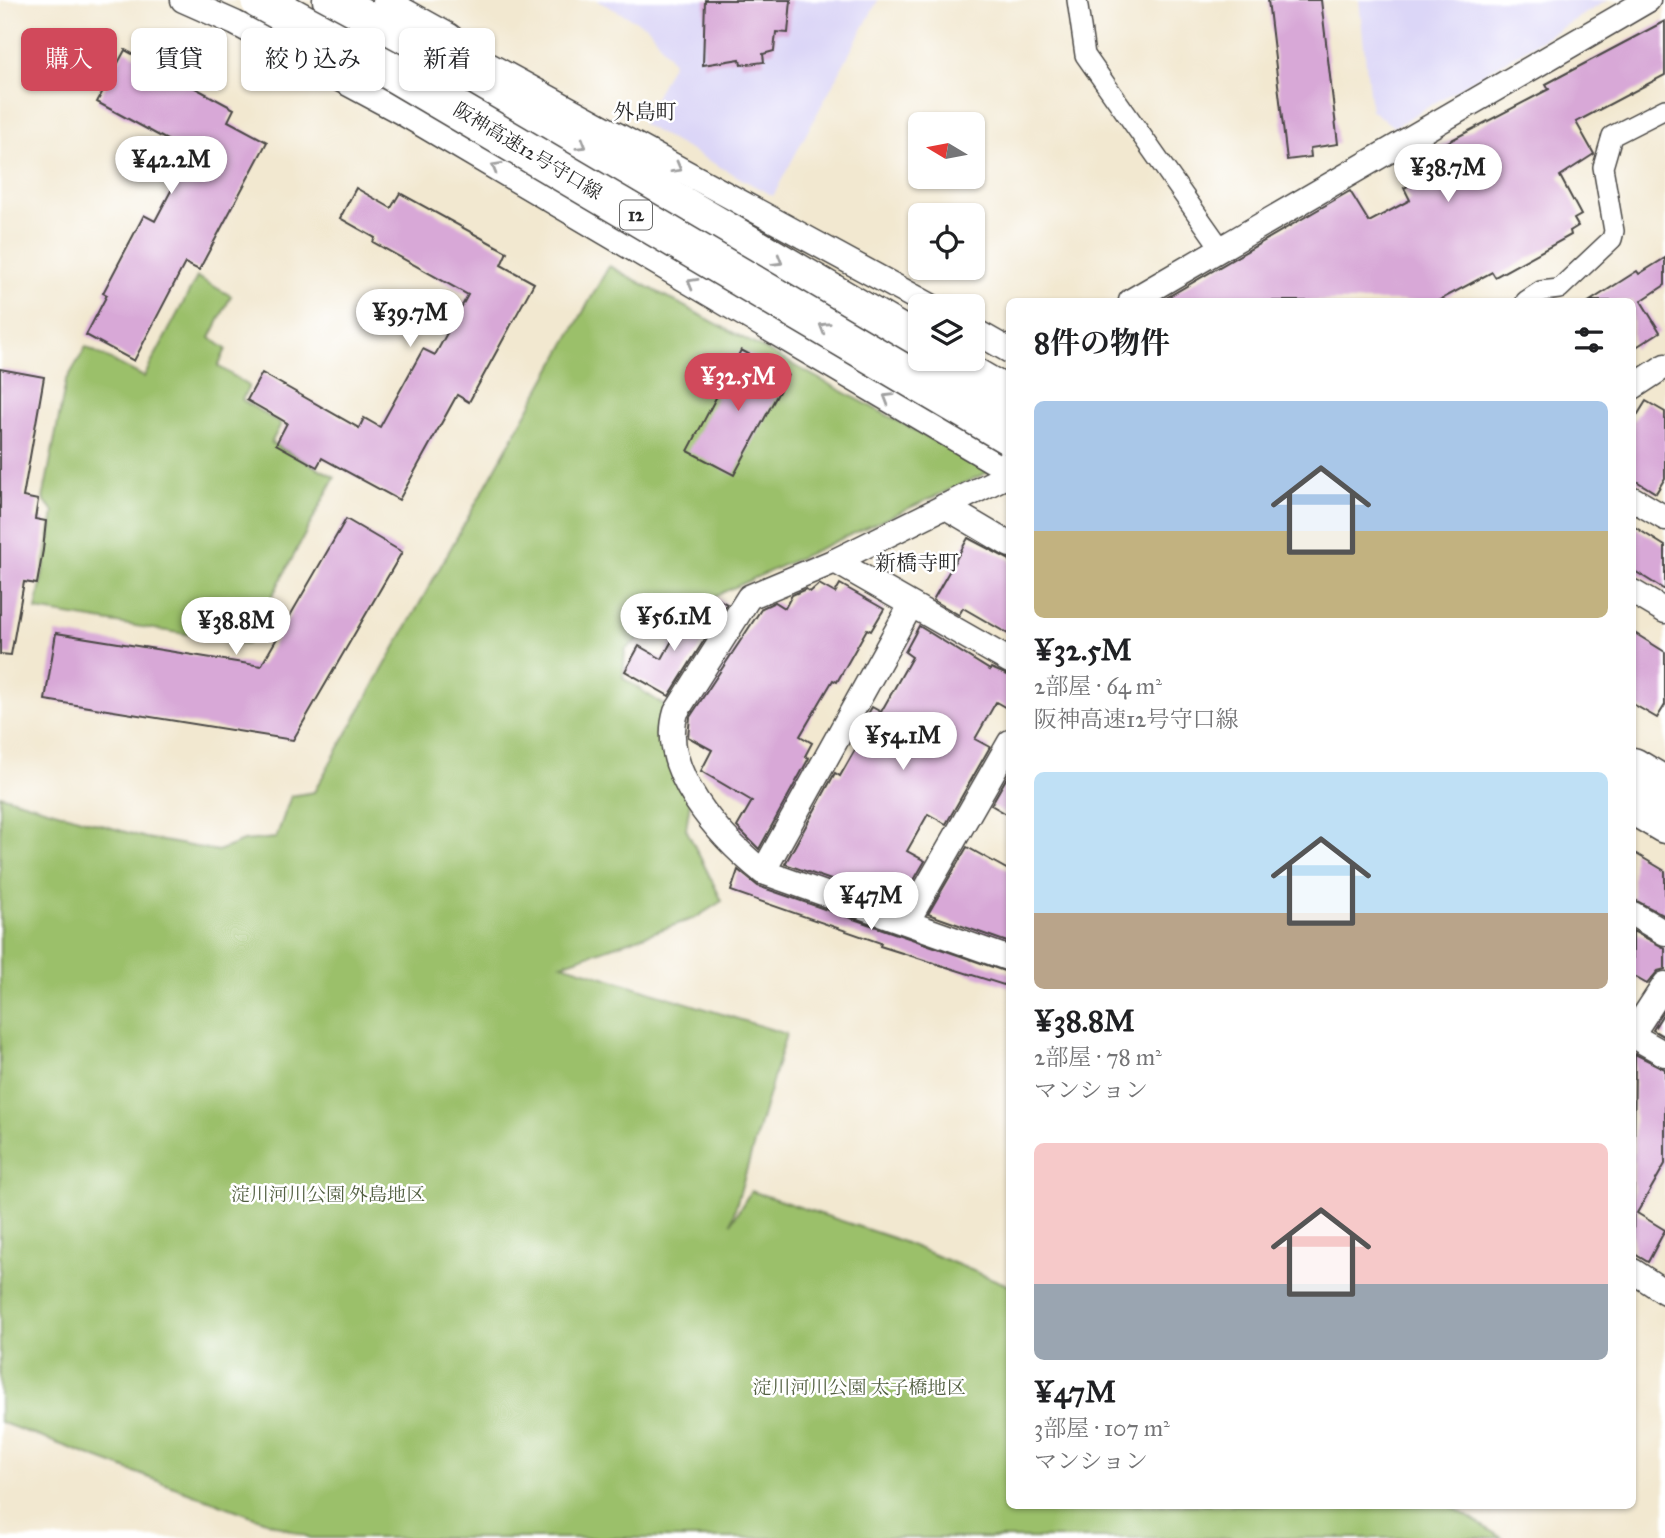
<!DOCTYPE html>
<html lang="ja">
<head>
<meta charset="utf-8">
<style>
	:root { --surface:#fff; --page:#f6f6f6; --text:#202124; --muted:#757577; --accent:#d1495b }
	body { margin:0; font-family:"IM FELL Great Primer","Noto Serif JP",serif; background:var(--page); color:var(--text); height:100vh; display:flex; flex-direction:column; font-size:26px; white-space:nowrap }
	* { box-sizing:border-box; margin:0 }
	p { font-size:23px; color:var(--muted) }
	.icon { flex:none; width:38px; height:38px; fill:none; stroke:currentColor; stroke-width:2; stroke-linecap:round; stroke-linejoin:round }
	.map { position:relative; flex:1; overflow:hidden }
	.sheet { position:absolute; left:1006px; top:298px; width:630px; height:1211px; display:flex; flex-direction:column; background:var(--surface); border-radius:10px; box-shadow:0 2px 5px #0004 }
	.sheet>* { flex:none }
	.guide { position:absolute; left:21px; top:28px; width:665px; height:63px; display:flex; gap:14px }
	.needle { width:46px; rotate:280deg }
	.controls { position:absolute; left:908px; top:112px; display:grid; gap:14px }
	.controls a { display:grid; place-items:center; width:77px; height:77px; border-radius:10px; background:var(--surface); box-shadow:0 2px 5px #0004; font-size:35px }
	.price { position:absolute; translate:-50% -60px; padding:0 16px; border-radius:24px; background:#fff; color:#222; font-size:23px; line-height:46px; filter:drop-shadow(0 2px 4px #0008) }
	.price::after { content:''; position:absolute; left:50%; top:42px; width:21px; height:16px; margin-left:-10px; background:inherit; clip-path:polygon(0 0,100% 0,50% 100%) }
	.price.active { background:var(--accent); color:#fff }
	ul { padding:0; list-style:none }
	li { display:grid; align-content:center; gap:14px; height:371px; padding:0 28px }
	li span { display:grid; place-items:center; height:217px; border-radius:10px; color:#555 }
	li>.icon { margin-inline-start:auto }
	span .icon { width:126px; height:126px; fill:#fffc; stroke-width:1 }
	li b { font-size:30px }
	h2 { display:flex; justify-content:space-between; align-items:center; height:84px; padding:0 28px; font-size:30px }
	.chip { padding:0 24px; border-radius:10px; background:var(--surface); box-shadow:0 2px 5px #0004; font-size:24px; line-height:63px }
	.chip.active { background:var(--accent); color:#fff }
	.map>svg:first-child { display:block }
</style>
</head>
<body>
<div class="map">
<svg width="1665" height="1538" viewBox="0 0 1665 1538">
	<rect width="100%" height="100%" fill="#fff"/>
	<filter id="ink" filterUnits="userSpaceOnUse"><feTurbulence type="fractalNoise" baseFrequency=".0143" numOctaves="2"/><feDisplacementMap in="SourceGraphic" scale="14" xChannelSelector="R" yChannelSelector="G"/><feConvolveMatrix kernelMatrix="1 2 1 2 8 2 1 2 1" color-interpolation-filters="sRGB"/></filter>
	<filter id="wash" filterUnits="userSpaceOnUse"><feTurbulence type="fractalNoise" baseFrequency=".00686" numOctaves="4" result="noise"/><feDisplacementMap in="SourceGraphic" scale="28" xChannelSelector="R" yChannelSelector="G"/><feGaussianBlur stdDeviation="1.57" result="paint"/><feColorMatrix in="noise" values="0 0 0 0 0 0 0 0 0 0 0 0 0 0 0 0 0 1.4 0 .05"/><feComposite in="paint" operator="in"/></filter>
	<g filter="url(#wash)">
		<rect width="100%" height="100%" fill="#f2e8d0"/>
		<g fill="#dbd6f7">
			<path d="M596,0H878L773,196L642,124L673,62L648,27Z"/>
			<path d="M1359,0H1608L1394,127L1371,110Z"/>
		</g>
		<g fill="#9bc06b" stroke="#63764b" stroke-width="2">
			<path d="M609,266L991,471L662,620L625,650L623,678L670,709L690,802L686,829L722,901L695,918L562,964L786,1034L731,1223L751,1191L893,1238L1010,1286V1505H1449L1502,1538H311L0,1422V795L146,838L218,851L243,841L276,838L291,796L314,792Z"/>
			<path d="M197,277L231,296L210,338L226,349L218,366L249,386L242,400L281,424L271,443L335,477L247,644L36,610L54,512L43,499L66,381L86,347L144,377Z"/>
		</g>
		<g id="blocks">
			<g fill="#d8a8d7">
				<path d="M705,0H791L788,33L776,32L774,51L763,54L764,62L741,65L740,59L703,65Z"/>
				<path d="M1268,0H1321L1338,144L1310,148L1311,157L1287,160Z"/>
				<path d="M1665,21V75L1576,122L1594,154L1560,176L1581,215L1574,219L1578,226L1570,231L1571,235L1495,277L1492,272L1438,301H1161L1350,191L1369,222L1410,200L1404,188L1433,173L1423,155L1549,89L1546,84Z"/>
				<path d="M125,50L234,109L228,121L267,142L199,270L185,263L134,361L86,335L107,295L103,293L144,215L155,221L191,153L97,102Z"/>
				<path d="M356,188L391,208L400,193L507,252L501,265L534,283L469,402L457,395L399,500L322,458L317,467L276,444L287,423L247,400L262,373L359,428L364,418L380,427L423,349L435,355L468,295L373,242L375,238L340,218Z"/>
				<path d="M1665,258V285L1641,301L1660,332L1633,349V301H1590L1637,271L1639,274Z"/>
				<path d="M741,350L788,375L734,475L688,451Z"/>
				<path d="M0,369L44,377L23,497L38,500L35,519L46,521L43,550L37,584L24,582L11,655L0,654Z"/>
				<path d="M1646,401L1665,412V478L1656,493L1633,479V422Z"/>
				<path d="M346,519L402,552L293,740L45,700L56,633L261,666Z"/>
				<path d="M1633,526L1665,546V590L1633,570Z"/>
				<path d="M968,538L1010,560V635L963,608L959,615L933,600Z"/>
				<path d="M819,584L835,593L840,584L884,609L871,631L867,629L837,682L833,680L800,736L812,743L805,756L809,758L759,849L737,827L752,801L701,771L712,750L688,737L690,717L762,608L775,602L785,608L792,595L806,589L810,592Z"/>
				<path d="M716,598L727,604L669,696L625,671L639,646L662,659L685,617L700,626Z"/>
				<path d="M919,626L990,670L991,668L1010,676V710L996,702L975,739L990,747L946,824L928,814L907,851L925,861L900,904L785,864L835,773L840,776L867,729L861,726L872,707L881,712L912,657L905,652Z"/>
				<path d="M1633,632L1665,652V705L1657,718L1633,704Z"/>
				<path d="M1010,772V816L991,805Z"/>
				<path d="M967,847L1010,871V943L928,914Z"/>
				<path d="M1633,852L1665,871V916L1633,899Z"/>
				<path d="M738,870L758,886L1010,973V987L880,946L881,943L731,891Z"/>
				<path d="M1633,931L1665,948V969L1658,971L1647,984L1633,976Z"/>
				<path d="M1665,1011V1037L1653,1030Z"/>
				<path d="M1635,1054L1665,1069V1164L1637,1213L1665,1230L1648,1262L1633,1253Z"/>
			</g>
		</g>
	</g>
	<g filter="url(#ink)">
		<use href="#blocks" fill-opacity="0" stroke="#494744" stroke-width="2"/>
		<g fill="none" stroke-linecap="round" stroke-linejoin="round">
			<defs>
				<g id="pedestrian">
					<path d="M1077,0L1085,55L1220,247"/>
					<path d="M1526,301L1541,291L1559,289L1612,239L1614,231L1603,167L1612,136L1665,109"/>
				</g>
				<g id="minor">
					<path d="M183,0L235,23L401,112L1010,471"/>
					<path d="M385,0L448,35L487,64L931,306"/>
					<path d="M1131,301L1648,0"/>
					<path d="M973,330L1010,351"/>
					<path d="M1633,387L1665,366"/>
					<path d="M1010,474L835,561L749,597L676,712C658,771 721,838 763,872L1010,959"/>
					<path d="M1633,499L1665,518"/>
					<path d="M944,506L1010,545"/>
					<path d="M835,561L1010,661"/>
					<path d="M1633,592L1665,611"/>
					<path d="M763,872L911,605"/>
					<path d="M1633,914L1665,933"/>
					<path d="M907,922L1010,742"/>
					<path d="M1633,1033L1665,984"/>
					<path d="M1633,1036L1665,1054"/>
					<path d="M1633,1271L1665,1292"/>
				</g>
				<g id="motorway">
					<path d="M332,0L920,345"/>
					<path d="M1633,767L1665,786"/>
					<path d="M1633,805L1665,824"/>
				</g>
			</defs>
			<use href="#pedestrian" stroke="#494744" stroke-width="22"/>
			<use href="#minor" stroke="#494744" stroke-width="27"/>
			<use href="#motorway" stroke="#494744" stroke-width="41"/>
			<use href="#pedestrian" stroke="#fff" stroke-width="19"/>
			<use href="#minor" stroke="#fff" stroke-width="24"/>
			<use href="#motorway" stroke="#fff" stroke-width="38"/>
			<defs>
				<g id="motorway-bridge">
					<path d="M260,0L391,71L1010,436"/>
					<path d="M943,359L1010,398"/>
				</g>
			</defs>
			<use href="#motorway-bridge" stroke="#494744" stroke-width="41" stroke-linecap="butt"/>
			<use href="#motorway-bridge" stroke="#fff" stroke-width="38"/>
		</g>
		<defs><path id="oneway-chevron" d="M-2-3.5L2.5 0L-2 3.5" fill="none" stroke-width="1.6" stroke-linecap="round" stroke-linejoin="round" transform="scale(1.75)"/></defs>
		<g stroke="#a0a0a0">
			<use href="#oneway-chevron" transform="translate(582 145) rotate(31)"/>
			<use href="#oneway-chevron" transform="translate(496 167) rotate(-150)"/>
			<use href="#oneway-chevron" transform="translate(677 168) rotate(29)"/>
			<use href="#oneway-chevron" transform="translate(778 261) rotate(31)"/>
			<use href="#oneway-chevron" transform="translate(692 283) rotate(-150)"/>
			<use href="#oneway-chevron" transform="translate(824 327) rotate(-149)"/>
			<use href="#oneway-chevron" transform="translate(888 398) rotate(-149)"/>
		</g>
	</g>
	<g text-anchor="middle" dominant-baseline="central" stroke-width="5" stroke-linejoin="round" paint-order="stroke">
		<rect fill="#fff" stroke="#6b6b6b" stroke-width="2" x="620" y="200.5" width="32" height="29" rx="5"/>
		<g font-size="18" font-weight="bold" fill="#2b2b2b">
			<text x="636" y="215">12</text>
		</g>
		<g font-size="19" fill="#2b2b2b" stroke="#fff">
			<text transform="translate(528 151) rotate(31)">阪神高速12号守口線</text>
		</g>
		<g font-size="19" fill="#525f41" stroke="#fff">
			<text x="328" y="1194">淀川河川公園 外島地区</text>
			<text x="859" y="1387">淀川河川公園 太子橋地区</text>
		</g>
		<g font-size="21" fill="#2b2b2b" stroke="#fff">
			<text x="645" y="112">外島町</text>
			<text x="917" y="563">新橋寺町</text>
		</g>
	</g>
</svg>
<div class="controls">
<a><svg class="needle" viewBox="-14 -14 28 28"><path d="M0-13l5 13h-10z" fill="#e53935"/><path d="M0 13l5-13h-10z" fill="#757577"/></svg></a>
<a><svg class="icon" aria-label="locate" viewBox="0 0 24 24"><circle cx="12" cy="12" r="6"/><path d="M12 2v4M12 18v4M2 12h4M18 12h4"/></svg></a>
<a><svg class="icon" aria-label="layers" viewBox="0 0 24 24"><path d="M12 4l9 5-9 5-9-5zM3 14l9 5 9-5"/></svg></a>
</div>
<b class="price" style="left:171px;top:196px">¥42.2M</b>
<b class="price" style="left:1448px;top:204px">¥38.7M</b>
<b class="price" style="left:410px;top:349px">¥39.7M</b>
<b class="price active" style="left:738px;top:413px">¥32.5M</b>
<b class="price" style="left:674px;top:653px">¥56.1M</b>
<b class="price" style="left:236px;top:657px">¥38.8M</b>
<b class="price" style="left:903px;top:772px">¥54.1M</b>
<b class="price" style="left:871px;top:932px">¥47M</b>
<div class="guide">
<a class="chip active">購入</a>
<a class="chip">賃貸</a>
<a class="chip">絞り込み</a>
<a class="chip">新着</a>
</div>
<section class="sheet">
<h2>8件の物件<svg class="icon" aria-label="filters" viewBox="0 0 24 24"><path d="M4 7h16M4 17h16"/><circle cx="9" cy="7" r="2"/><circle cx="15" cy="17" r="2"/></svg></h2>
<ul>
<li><span style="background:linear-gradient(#a9c7e8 60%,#c2b280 0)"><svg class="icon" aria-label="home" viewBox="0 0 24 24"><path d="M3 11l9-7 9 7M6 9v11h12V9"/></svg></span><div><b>¥32.5M</b><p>2部屋 · 64 m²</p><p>阪神高速12号守口線</p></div></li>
<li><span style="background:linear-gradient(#bfe0f5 65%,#b9a48a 0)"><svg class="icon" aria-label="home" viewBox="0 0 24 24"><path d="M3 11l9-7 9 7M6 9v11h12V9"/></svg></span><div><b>¥38.8M</b><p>2部屋 · 78 m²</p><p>マンション</p></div></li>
<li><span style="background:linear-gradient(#f6c9c9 65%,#9aa5b1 0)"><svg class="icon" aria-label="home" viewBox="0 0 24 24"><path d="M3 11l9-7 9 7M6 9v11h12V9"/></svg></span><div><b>¥47M</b><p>3部屋 · 107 m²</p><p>マンション</p></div></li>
</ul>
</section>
</div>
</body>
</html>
